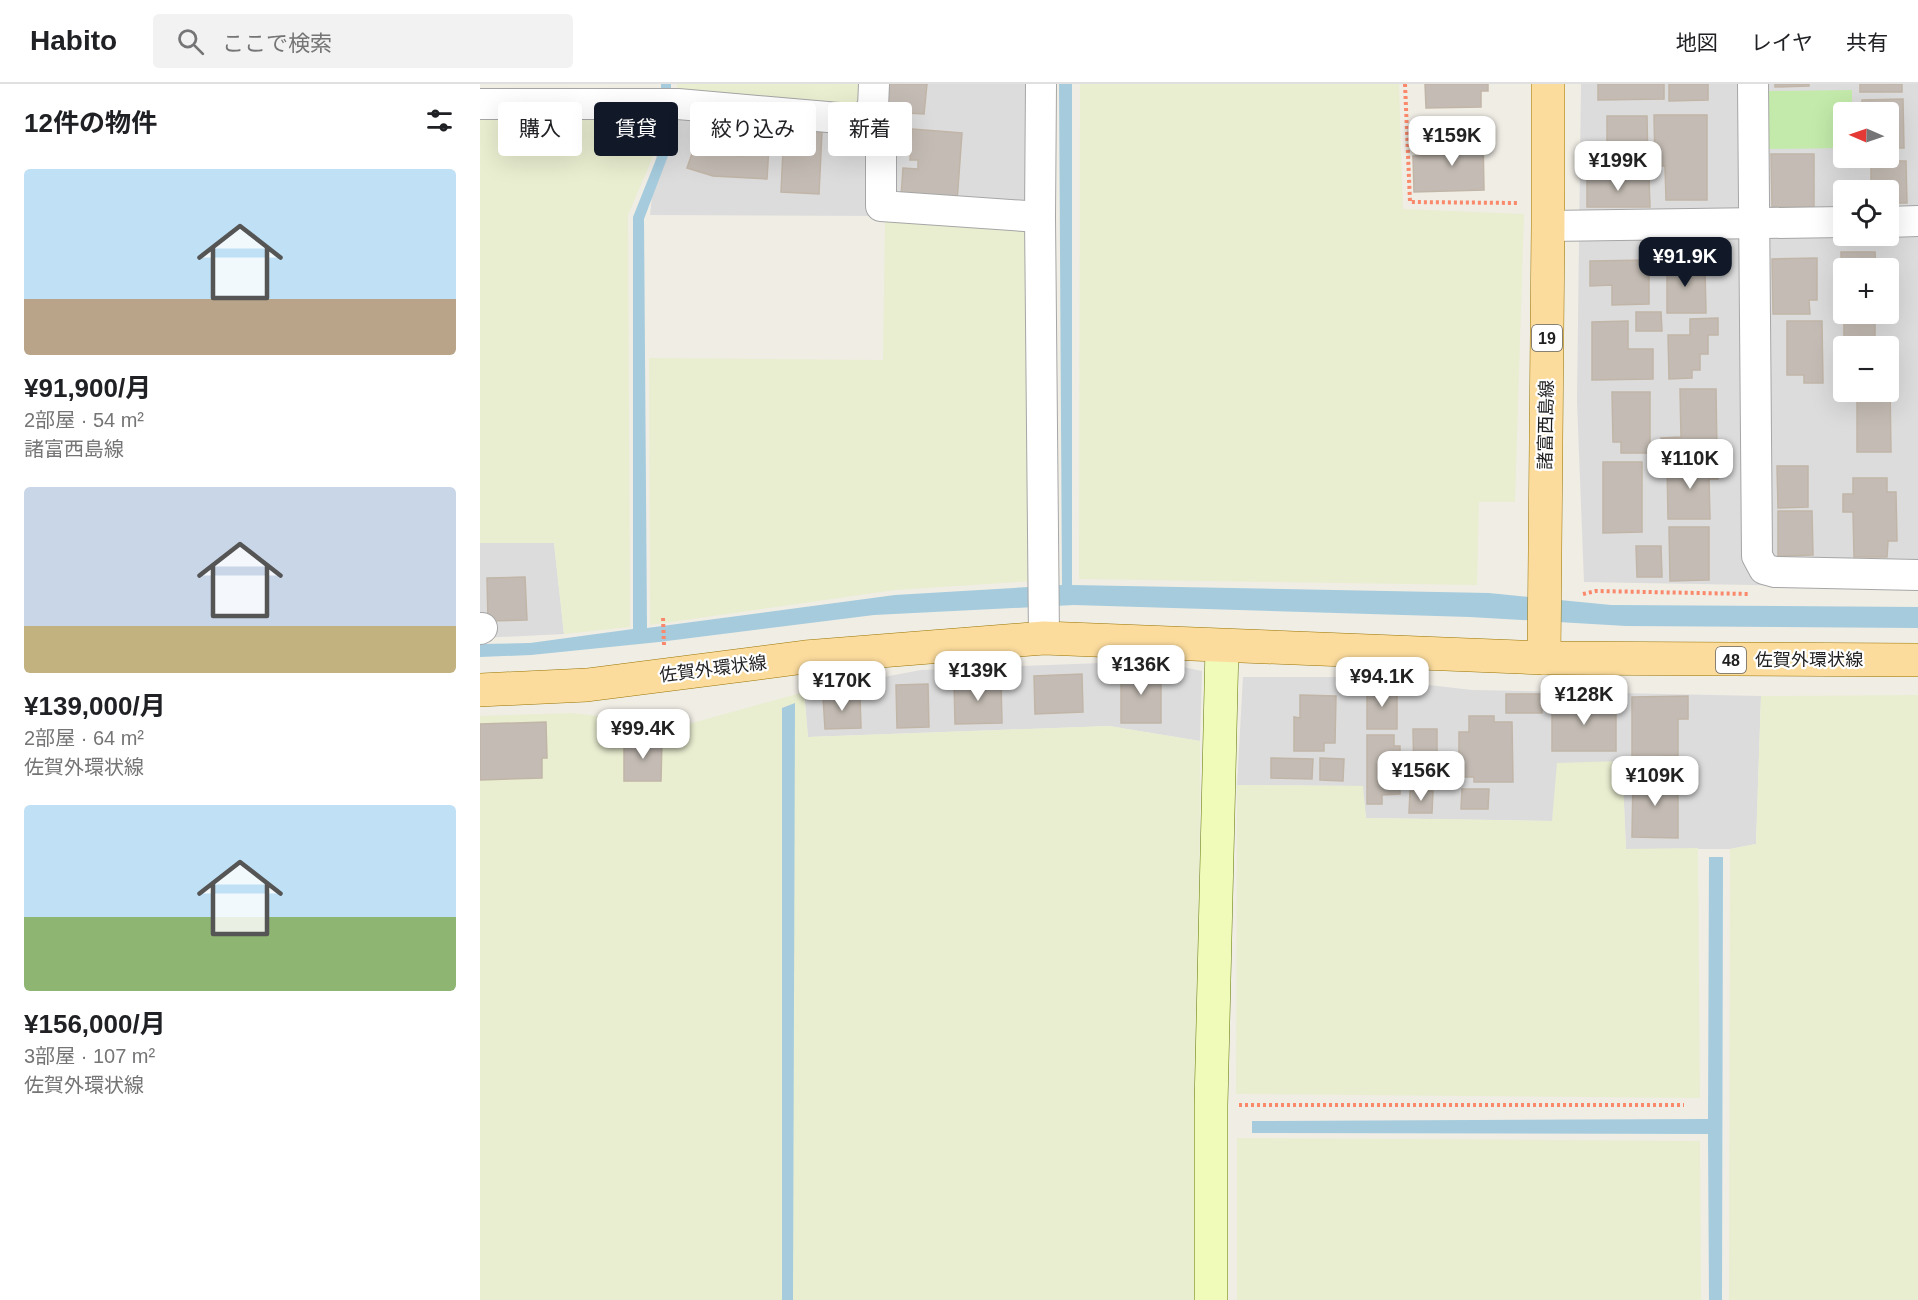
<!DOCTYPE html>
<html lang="ja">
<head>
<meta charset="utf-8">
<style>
	:root { --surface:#fff; --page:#f2f2f2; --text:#202124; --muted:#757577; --line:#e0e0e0; --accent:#111827 }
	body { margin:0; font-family:Arial,"Noto Sans JP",sans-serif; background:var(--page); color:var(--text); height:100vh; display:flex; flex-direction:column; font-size:22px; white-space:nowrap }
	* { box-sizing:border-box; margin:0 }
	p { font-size:20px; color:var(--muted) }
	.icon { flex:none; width:33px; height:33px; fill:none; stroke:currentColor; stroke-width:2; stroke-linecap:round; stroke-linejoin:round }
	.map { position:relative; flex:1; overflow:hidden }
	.sheet { display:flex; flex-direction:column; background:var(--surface); width:480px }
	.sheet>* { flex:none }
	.top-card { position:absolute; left:18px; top:18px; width:570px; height:54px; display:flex; gap:12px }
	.needle { width:39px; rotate:272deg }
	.controls { position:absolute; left:1353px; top:18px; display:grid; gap:12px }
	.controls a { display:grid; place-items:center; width:66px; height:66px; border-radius:6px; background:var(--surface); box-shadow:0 6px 24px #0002; font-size:30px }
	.price { position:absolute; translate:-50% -51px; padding:0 14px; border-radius:12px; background:#fff; color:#222; font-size:20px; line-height:39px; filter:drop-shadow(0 2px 3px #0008) }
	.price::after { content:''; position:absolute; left:50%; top:36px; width:18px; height:14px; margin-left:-9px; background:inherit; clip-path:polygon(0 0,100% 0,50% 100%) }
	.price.active { background:var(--accent); color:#fff }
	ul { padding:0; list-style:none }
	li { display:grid; align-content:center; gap:12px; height:318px; padding:0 24px }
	li span { display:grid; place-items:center; height:186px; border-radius:6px; color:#555 }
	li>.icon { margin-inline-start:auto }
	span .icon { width:108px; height:108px; fill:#fffc; stroke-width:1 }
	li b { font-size:26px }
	h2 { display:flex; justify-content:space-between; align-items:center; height:72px; padding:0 24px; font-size:26px }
	.chip { padding:0 21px; border-radius:6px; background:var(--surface); box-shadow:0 6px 24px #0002; font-size:21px; line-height:54px }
	.chip.active { background:var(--accent); color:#fff }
	header { display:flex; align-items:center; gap:36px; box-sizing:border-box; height:84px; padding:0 30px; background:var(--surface); border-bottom:2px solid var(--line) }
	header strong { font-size:28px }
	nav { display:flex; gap:33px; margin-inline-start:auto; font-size:21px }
	.search { width:420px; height:54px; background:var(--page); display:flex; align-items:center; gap:15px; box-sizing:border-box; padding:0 21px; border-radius:6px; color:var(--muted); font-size:22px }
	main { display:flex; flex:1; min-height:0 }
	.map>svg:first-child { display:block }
</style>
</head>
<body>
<header>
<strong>Habito</strong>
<div class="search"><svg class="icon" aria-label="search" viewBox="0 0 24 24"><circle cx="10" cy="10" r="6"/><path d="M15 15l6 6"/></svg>ここで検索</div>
<nav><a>地図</a><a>レイヤ</a><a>共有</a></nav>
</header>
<main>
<section class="sheet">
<h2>12件の物件<svg class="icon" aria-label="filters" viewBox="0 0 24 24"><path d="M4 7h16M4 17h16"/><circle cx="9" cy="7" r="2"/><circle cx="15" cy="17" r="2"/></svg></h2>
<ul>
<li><span style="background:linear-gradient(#bfe0f5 70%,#b9a48a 0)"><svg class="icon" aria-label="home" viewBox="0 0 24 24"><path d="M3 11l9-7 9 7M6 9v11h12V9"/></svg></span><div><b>¥91,900/月</b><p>2部屋 · 54 m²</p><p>諸富西島線</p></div></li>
<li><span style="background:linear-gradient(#c9d6e8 75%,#c2b280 0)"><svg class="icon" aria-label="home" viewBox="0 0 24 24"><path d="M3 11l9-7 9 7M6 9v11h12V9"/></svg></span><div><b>¥139,000/月</b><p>2部屋 · 64 m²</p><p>佐賀外環状線</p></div></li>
<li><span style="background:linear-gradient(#bfe0f5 60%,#8fb573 0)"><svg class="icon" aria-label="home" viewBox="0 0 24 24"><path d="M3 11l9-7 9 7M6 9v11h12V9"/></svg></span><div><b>¥156,000/月</b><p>3部屋 · 107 m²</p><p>佐賀外環状線</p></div></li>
</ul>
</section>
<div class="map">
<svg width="1438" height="1216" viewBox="0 0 1438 1216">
	<rect width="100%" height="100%" fill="#f0ede5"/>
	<g fill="#dddcdc" fill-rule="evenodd">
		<path d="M382,0H553L550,142L405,132L170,131L177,63L178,31Z"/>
		<path d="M1101,0H1438V504L1104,498L1097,317ZM1364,28H1408V74H1364ZM1364,106H1408V152H1364ZM1364,184H1408V230H1364ZM1364,262H1408V308H1364Z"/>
		<path d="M0,459H74L84,550L0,554Z"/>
		<path d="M673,577L722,587L720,657L629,642L328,653L324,608L441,586Z"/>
		<path d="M763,593H879L992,606L1281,612L1276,760L1250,765H1146L1142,677L1073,737L886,734L882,702L757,701Z"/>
	</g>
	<g fill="#e9eed0">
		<path d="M197,0H382L380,19L369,24L197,13Z"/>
		<path d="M600,0H919L923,125L1044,130L1035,418H999L997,501L599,495Z"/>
		<path d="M0,31H178L177,63L148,131L150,543L84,550L74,459H0Z"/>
		<path d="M405,132L550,142L552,497L415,506L170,541L169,274L403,276Z"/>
		<path d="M324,608L328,653L629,642L720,657L718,1216H0V632L91,629L205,641Z"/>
		<path d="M1438,611V1216H1249L1250,765L1276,760L1281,612Z"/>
		<path d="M1142,677L1146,765L1218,764L1220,1014L756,1010L757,701L883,702L886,734L1072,737L1077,679Z"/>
		<path d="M757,1054L1220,1057L1221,1216H757Z"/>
	</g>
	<path fill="#c3eaaa" d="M1372,6V28H1364L1363,64L1289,65V7Z"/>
	<g fill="#a5cbdd">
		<path d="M181,0H191V64L164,135L167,544L415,511L582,501L579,0H592V501L1009,509L1131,521L1438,523V544L1146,542L990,533L594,521L394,531L179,558L51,571L0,573V560L50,559L153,545V133L181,63Z"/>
		<path d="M315,619L313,1216H302V624Z"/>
		<path d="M1229,773H1243L1242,1216H1229L1228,1050L772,1049V1037L1228,1035Z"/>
	</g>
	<g fill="#c4bcb4" stroke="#c1b5a7" stroke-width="1.5">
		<path d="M409,0H447L444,30L407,28Z"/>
		<path d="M945,0H1008V7H1001V23L946,24Z"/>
		<path d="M1118,0H1184V15L1118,16Z"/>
		<path d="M1189,0H1228V16L1189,17Z"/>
		<path d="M1295,0H1329V2L1295,3Z"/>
		<rect x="1380" y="0" width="42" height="8"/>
		<path d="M1423,15L1424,64H1408V28H1382V16Z"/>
		<path d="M1174,31H1227V116H1186L1185,82H1175Z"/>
		<path d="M1127,32H1167L1168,86L1134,87V66H1127Z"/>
		<path d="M432,45L482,49L477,118L421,113L423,84L438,85V76H430Z"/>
		<path d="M304,46L342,48L339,110L301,108Z"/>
		<path d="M975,52H1003L1004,106L934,108L933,72L964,71L963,57H975Z"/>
		<path d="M265,61L289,62L287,95L233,92L207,84L214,64L235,71L264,72Z"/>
		<path d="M1291,70H1334V123H1292Z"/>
		<path d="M1391,77H1426L1427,119H1408V106H1391Z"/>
		<path d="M1107,93H1169L1170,123H1107Z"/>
		<path d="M1361,168H1395L1396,184H1364V229H1362Z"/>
		<path d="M1337,174V216H1329L1330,230H1293L1292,175Z"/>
		<path d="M1187,175H1206L1207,185H1225L1226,229H1187Z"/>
		<path d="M1169,176V220L1132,221V201L1110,202V177Z"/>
		<path d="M1156,228H1181L1182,247H1156Z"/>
		<path d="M1238,234V251H1228V270H1220V286H1212V294L1189,295L1188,251H1210V235Z"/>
		<path d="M1148,237V265H1173V295L1112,296V238Z"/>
		<path d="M1307,237H1342L1343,299H1324V291H1307Z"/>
		<rect x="1364" y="239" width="31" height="23"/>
		<path d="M1408,304H1410L1411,368H1377V308H1408Z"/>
		<path d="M1200,305H1236L1237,369L1181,370V354L1201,353Z"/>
		<path d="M1132,308H1170V369H1141V358H1133Z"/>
		<path d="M1123,378H1162V448L1123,449Z"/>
		<path d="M1238,379V395H1229L1230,435H1188L1187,380Z"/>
		<path d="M1297,382H1328V423L1298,424Z"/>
		<path d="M1373,394H1407V408H1416L1417,457H1408L1407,473H1374L1373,428H1363V410H1373Z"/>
		<path d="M1298,427H1332L1333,471L1298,472Z"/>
		<path d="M1189,443H1229V496L1190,497Z"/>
		<path d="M1156,462H1181L1182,493H1157Z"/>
		<path d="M45,493L47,536L8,537L7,494Z"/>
		<rect x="641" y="585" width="40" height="54"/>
		<path d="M602,590L603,628L555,630L554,592Z"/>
		<path d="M521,596L522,639L475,640L474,598Z"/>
		<path d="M448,600L449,643L417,644L416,601Z"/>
		<path d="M917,602V645H887V603Z"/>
		<rect x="1026" y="610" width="36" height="19"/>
		<path d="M820,611L856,612L855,659H844V667H814V633L820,634Z"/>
		<path d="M380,612L381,644L345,645L343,613Z"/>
		<path d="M1208,612V635H1198V672H1182V688H1152V613Z"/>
		<rect x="1072" y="617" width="64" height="50"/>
		<path d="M989,632H1014V638H1032L1033,698H994V693H979V648H989Z"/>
		<path d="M66,638L67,674H62V694L0,696V640Z"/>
		<path d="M933,645H957V697H934Z"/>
		<path d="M887,651H914V662H920V710L902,711V720H887Z"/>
		<path d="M144,656H182L181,697H144Z"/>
		<path d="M791,674L833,675L832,695L791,694Z"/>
		<path d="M840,674L864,675L863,697L840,696Z"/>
		<path d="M1153,693H1198V754L1152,753Z"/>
		<path d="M982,705H1009L1008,725H981Z"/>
		<path d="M930,707H953L952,729H929Z"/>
	</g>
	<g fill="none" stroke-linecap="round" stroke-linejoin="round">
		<defs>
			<g id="street">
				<path d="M561,0L560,133L564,554"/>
				<path d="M1273,0L1277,472L1284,485L1295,488L1438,491"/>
				<path d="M0,20H198L382,36L393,23L394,0"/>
				<path d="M388,29L401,44V122L560,133"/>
				<path d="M1408,138L1438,137"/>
				<path d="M1068,142L1364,138"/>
				<path d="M0,545L2,544"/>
			</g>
			<path id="secondary" d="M731,1216V1021L742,563"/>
			<g id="primary">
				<path d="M1064,574L1068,142V0"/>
				<path d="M0,606L107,601L325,573L564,554L1064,574L1438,576"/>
			</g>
		</defs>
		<use href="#street" stroke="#a6a6a6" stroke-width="32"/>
		<use href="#secondary" stroke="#5f7704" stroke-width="34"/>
		<use href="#primary" stroke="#997500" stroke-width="34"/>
		<g stroke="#fa886b" stroke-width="4" stroke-dasharray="3 3" stroke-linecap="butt">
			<path d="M925,0L930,118L1038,119"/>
			<path d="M1103,510L1116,507L1269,510"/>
			<path d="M183,534L184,561"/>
			<path d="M759,1021H1204"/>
		</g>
		<use href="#street" stroke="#fff" stroke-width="30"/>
		<use href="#secondary" stroke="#f0fab9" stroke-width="33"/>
		<use href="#primary" stroke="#fcdc9d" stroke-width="33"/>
	</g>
	<g text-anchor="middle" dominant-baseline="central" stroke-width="4.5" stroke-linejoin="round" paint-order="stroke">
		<g fill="#fff" stroke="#626262" stroke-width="1.5">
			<rect x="1052" y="241" width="30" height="26" rx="4.5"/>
			<rect x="1236" y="563" width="30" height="26" rx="4.5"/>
		</g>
		<g font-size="16" font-weight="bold" fill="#1f1f1f">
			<text x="1067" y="254">19</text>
			<text x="1251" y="576">48</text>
		</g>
		<g font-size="18" fill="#1f1f1f" stroke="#fff">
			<text transform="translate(1066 341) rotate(-89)">諸富西島線</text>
			<text x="1329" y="576">佐賀外環状線</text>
			<text transform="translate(233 585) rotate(-7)">佐賀外環状線</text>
		</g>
	</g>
</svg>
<div class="controls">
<a><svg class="needle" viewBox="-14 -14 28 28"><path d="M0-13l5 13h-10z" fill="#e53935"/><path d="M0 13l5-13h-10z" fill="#757577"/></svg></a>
<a><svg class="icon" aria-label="locate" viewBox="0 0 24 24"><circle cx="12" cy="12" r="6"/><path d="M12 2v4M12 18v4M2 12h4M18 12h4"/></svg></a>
<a>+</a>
<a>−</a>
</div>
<b class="price" style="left:972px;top:83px">¥159K</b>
<b class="price" style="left:1138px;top:108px">¥199K</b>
<b class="price active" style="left:1205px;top:204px">¥91.9K</b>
<b class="price" style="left:1210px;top:406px">¥110K</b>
<b class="price" style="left:661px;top:612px">¥136K</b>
<b class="price" style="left:498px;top:618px">¥139K</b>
<b class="price" style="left:902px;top:624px">¥94.1K</b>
<b class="price" style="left:362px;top:628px">¥170K</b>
<b class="price" style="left:1104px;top:642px">¥128K</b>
<b class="price" style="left:163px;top:676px">¥99.4K</b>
<b class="price" style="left:941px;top:718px">¥156K</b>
<b class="price" style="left:1175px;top:723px">¥109K</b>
<div class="top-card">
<a class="chip">購入</a>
<a class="chip active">賃貸</a>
<a class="chip">絞り込み</a>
<a class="chip">新着</a>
</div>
</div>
</main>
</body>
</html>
